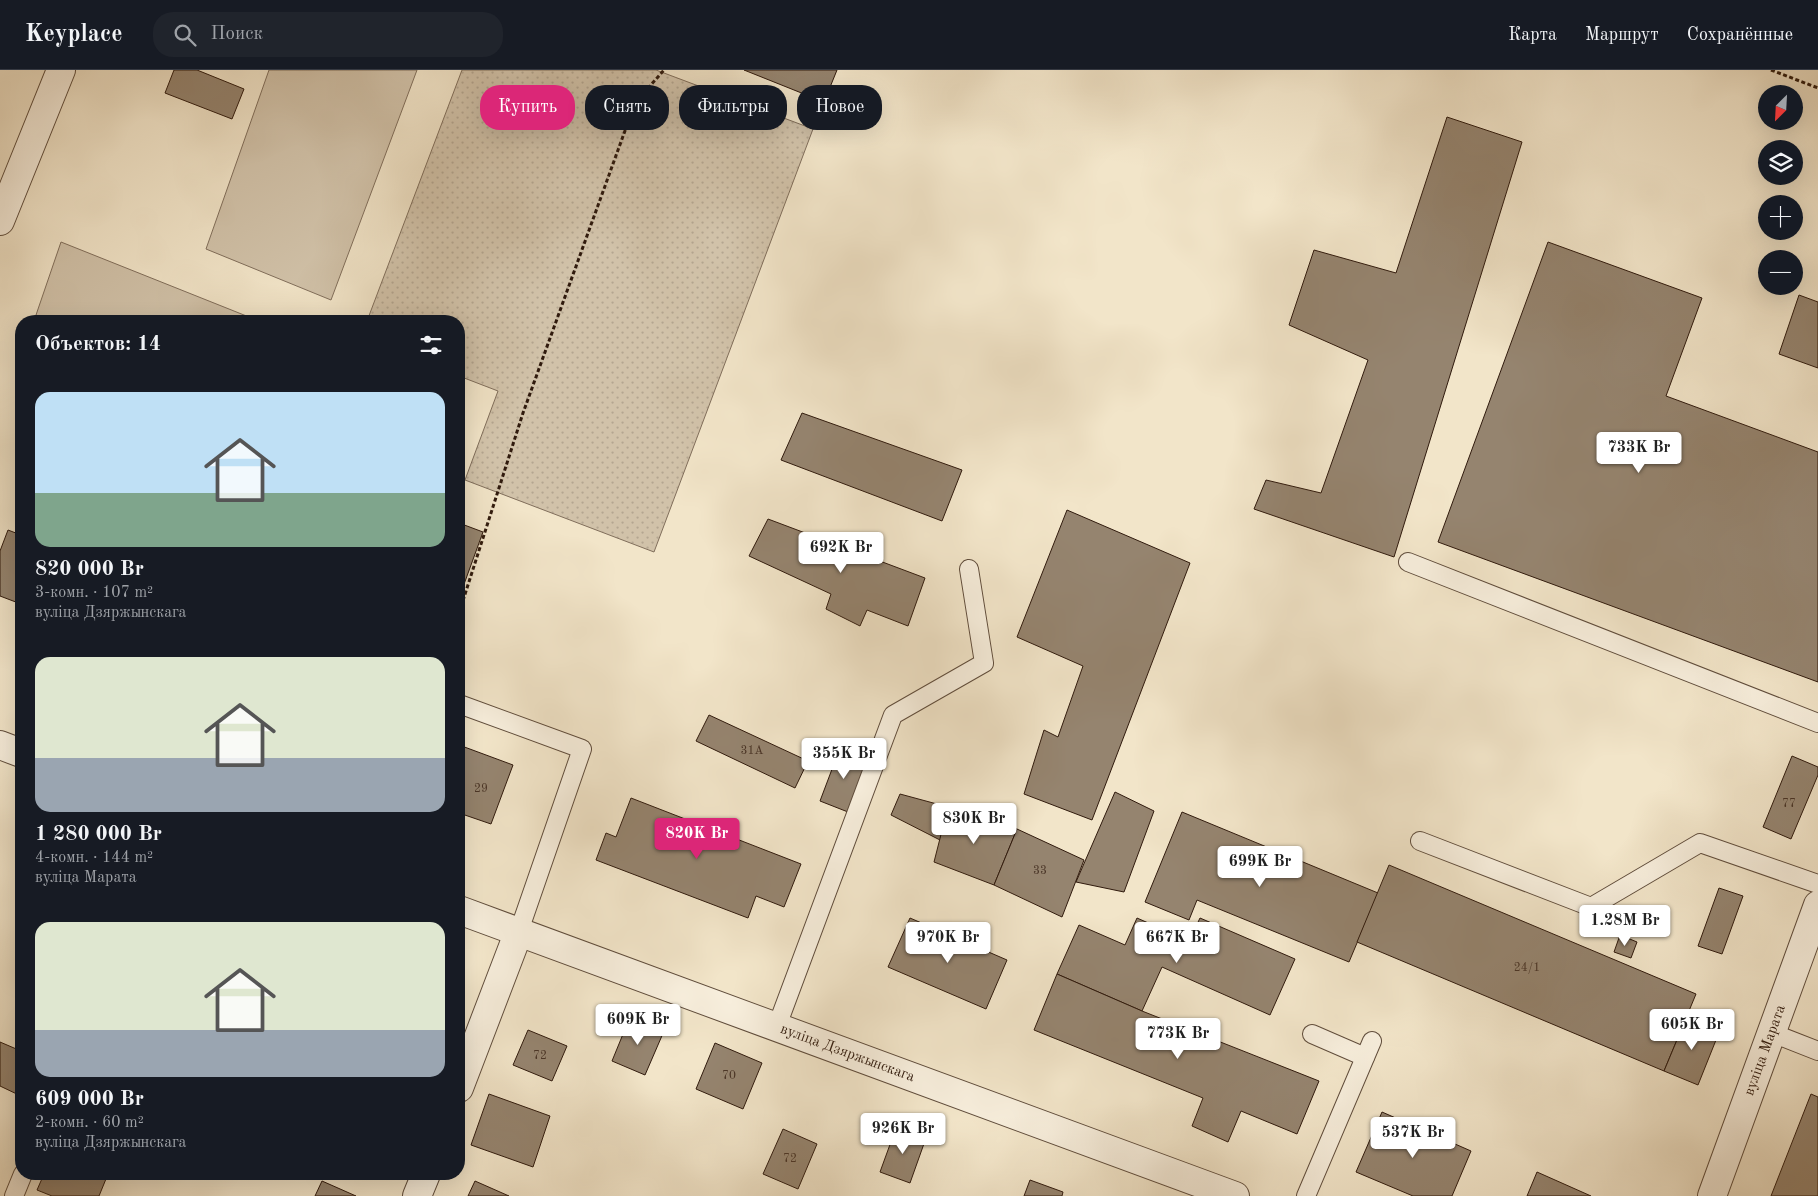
<!DOCTYPE html>
<html lang="ru">
<head>
<meta charset="utf-8">
<style>
	:root { --surface:#171b24; --page:#20242c; --text:#f1f3f6; --muted:#9ea1a6; --line:#363941; --accent:#db2777 }
	body { margin:0; font-family:"Old Standard TT",serif; background:var(--page); color:var(--text); height:100vh; display:flex; flex-direction:column; font-size:19px; white-space:nowrap }
	* { box-sizing:border-box; margin:0 }
	p { font-size:16px; color:var(--muted) }
	.icon { flex:none; width:28px; height:28px; fill:none; stroke:currentColor; stroke-width:2; stroke-linecap:round; stroke-linejoin:round }
	.map { position:relative; flex:1; overflow:hidden }
	.drawer { position:absolute; left:15px; top:245px; width:450px; height:865px; display:flex; flex-direction:column; background:var(--surface); border-radius:20px; box-shadow:0 5px 20px #0002 }
	.drawer>* { flex:none }
	.hud { position:absolute; left:480px; top:15px; width:475px; height:45px; display:flex; gap:10px }
	.needle { width:32px; rotate:204deg }
	.fabs { position:absolute; left:1758px; top:15px; display:grid; gap:10px }
	.fabs a { display:grid; place-items:center; width:45px; height:45px; border-radius:50%; background:var(--surface); box-shadow:0 5px 20px #0002; font-size:25px }
	.price { position:absolute; translate:-50% -42px; padding:0 11px; border-radius:5px; background:#fff; color:#222; font-size:16px; line-height:32px; filter:drop-shadow(0 1px 2px #0008) }
	.price::after { content:''; position:absolute; left:50%; top:30px; width:15px; height:11px; margin-left:-8px; background:inherit; clip-path:polygon(0 0,100% 0,50% 100%) }
	.price.current { background:var(--accent); color:#fff }
	ul { padding:0; list-style:none }
	li { display:grid; align-content:center; gap:10px; height:265px; padding:0 20px }
	li span { display:grid; place-items:center; height:155px; border-radius:15px; color:#555 }
	li>.icon { margin-inline-start:auto }
	span .icon { width:90px; height:90px; fill:#fffc; stroke-width:1 }
	li b { font-size:21px }
	h2 { display:flex; justify-content:space-between; align-items:center; height:60px; padding:0 20px; font-size:21px }
	.chip { padding:0 18px; border-radius:20px; background:var(--surface); box-shadow:0 5px 20px #0002; font-size:18px; line-height:45px }
	.chip.current { background:var(--accent); color:#fff }
	header { display:flex; align-items:center; gap:30px; box-sizing:border-box; height:70px; padding:0 25px; background:var(--surface); border-bottom:1px solid var(--line) }
	header strong { font-size:24px }
	nav { display:flex; gap:28px; margin-inline-start:auto; font-size:18px }
	.search { width:350px; height:45px; background:var(--page); display:flex; align-items:center; gap:12px; box-sizing:border-box; padding:0 18px; border-radius:20px; color:var(--muted); font-size:19px }
	.map>svg:first-child { display:block }
</style>
</head>
<body>
<header>
<strong>Keyplace</strong>
<div class="search"><svg class="icon" aria-label="search" viewBox="0 0 24 24"><circle cx="10" cy="10" r="6"/><path d="M15 15l6 6"/></svg>Поиск</div>
<nav><a>Карта</a><a>Маршрут</a><a>Сохранённые</a></nav>
</header>
<div class="map">
<svg width="1818" height="1126" viewBox="0 0 1818 1126">
	<defs>
		<pattern id="green-dots" width="8" height="8" patternUnits="userSpaceOnUse" patternTransform="scale(1.25)"><rect width="8" height="8" fill="#d1c2a9"/><path d="M2 2h.1M6 6h.1" fill="none" stroke="#b4a690" stroke-width="1.8" stroke-linecap="round"/></pattern>
	</defs>
	<rect width="100%" height="100%" fill="#f2e5c9"/>
	<filter id="stains"><feTurbulence type="fractalNoise" baseFrequency=".004" numOctaves="4"/><feColorMatrix values="0 0 0 0 .2 0 0 0 0 .09 0 0 0 0 .02 0 0 0 .5 -.17"/></filter>
	<radialGradient id="worn" r=".72"><stop offset=".6" stop-color="#630" stop-opacity="0"/><stop offset="1" stop-color="#630" stop-opacity=".3"/></radialGradient>
	<path fill="url(#green-dots)" stroke="#806e5b" d="M462,0H656L813,59L654,482L465,410L498,321L459,306V251H367Z"/>
	<g fill="#d1c2a9" stroke="#806e5b">
		<path d="M269,0H417L331,230L206,179Z"/>
		<path d="M61,172L259,251H53L36,245Z"/>
	</g>
	<g fill="#95846f" stroke="#301a0d">
		<path d="M174,0H197L244,19L232,49L165,23Z"/>
		<path d="M744,0H837L824,32Z"/>
		<path d="M1447,47L1522,72L1394,487L1254,439L1266,410L1321,423L1368,290L1289,255L1314,180L1396,203Z"/>
		<path d="M1548,172L1702,228L1666,326L1818,382V612L1438,472Z"/>
		<path d="M1799,225L1818,232V298L1779,284Z"/>
		<path d="M802,343L962,400L942,451L781,390Z"/>
		<path d="M1067,440L1190,493L1092,750L1024,724L1044,660L1058,667L1083,596L1017,567Z"/>
		<path d="M768,449L925,508L908,556L867,540L860,556L826,539L831,524L749,486Z"/>
		<path d="M459,453L483,462L459,528Z"/>
		<path d="M8,460L21,465V534L0,526V481Z"/>
		<path d="M709,645L808,691L795,718L696,671Z"/>
		<path d="M459,675L513,695L491,754L459,743Z"/>
		<path d="M840,678L868,688L848,742L820,731Z"/>
		<path d="M1792,686L1818,697V705L1791,769L1763,757Z"/>
		<path d="M1115,722L1154,741L1124,822L1076,812Z"/>
		<path d="M900,724L948,737L940,770L891,745Z"/>
		<path d="M631,728L801,794L784,837L756,826L748,848L596,790L606,763L616,767Z"/>
		<path d="M948,737L1017,759L994,815L934,792Z"/>
		<path d="M1182,742L1378,823L1349,892L1197,830L1189,850L1145,832Z"/>
		<path d="M1017,759L1084,790L1062,847L994,815Z"/>
		<path d="M1389,795L1696,924L1664,1001L1357,872Z"/>
		<path d="M1719,818L1743,826L1722,884L1698,876Z"/>
		<path d="M910,848L1007,890L986,939L888,897Z"/>
		<path d="M1137,848L1189,871L1200,848L1295,889L1270,945L1162,897L1142,941L1057,904L1079,855L1125,875Z"/>
		<path d="M1620,865L1637,872L1631,888L1614,882Z"/>
		<path d="M1057,904L1142,941L1319,1011L1297,1064L1241,1041L1228,1072L1192,1056L1203,1028L1034,960Z"/>
		<path d="M1687,946L1720,960L1698,1015L1664,1001Z"/>
		<path d="M630,947L664,961L645,1005L612,991Z"/>
		<path d="M528,960L567,976L552,1011L513,995Z"/>
		<path d="M0,972L21,981V1026L0,1016Z"/>
		<path d="M715,973L762,993L743,1039L696,1019Z"/>
		<path d="M489,1024L550,1046L533,1097L471,1075Z"/>
		<path d="M1811,1024L1818,1027V1126H1771Z"/>
		<path d="M1382,1042L1471,1081L1452,1126H1413L1356,1102Z"/>
		<path d="M896,1058L926,1068L910,1113L880,1102Z"/>
		<path d="M783,1059L817,1074L798,1119L763,1104Z"/>
		<path d="M1537,1102L1591,1126H1527Z"/>
		<path d="M44,1104H108L99,1126H52L37,1120Z"/>
		<path d="M1030,1110L1063,1122L1062,1126H1024Z"/>
		<path d="M322,1111L356,1126H315Z"/>
		<path d="M475,1111L509,1126H468Z"/>
	</g>
	<g fill="none" stroke-linecap="round" stroke-linejoin="round">
		<defs>
			<g id="service">
				<path d="M1408,492L1818,653"/>
				<path d="M459,634L582,679L519,861"/>
				<path d="M1420,771L1591,837L1700,773L1818,814"/>
				<path d="M777,956L893,645L984,593L969,499"/>
				<path d="M1772,963L1818,981"/>
				<path d="M1312,964L1365,987"/>
				<path d="M14,1126L23,1104"/>
				<path d="M1306,1126L1372,971"/>
			</g>
			<g id="minor">
				<path d="M0,151L61,0"/>
				<path d="M459,1018L519,861"/>
				<path d="M417,1126L426,1104"/>
				<path id="s1" d="M1712,1126L1818,835"/>
			</g>
			<g id="tertiary">
				<path d="M0,675L21,683"/>
				<path id="s2" d="M459,840L1235,1126"/>
			</g>
		</defs>
		<use href="#service" stroke="#604d3c" stroke-width="20"/>
		<use href="#minor" stroke="#604d3c" stroke-width="30"/>
		<use href="#tertiary" stroke="#604d3c" stroke-width="30"/>
		<g stroke="#301a0d" stroke-width="3" stroke-dasharray="4 2.5" stroke-linecap="butt">
			<path d="M1771,0L1818,18"/>
			<path d="M459,543L523,343L635,33L664,0"/>
		</g>
		<use href="#service" stroke="#f7eedc" stroke-width="18"/>
		<use href="#minor" stroke="#f7eedc" stroke-width="28"/>
		<use href="#tertiary" stroke="#f7eedc" stroke-width="28"/>
	</g>
	<g text-anchor="middle" dominant-baseline="central" stroke-width="4" stroke-linejoin="round" paint-order="stroke">
		<g font-size="12" fill="#493426">
			<text x="752" y="681">31А</text>
			<text x="481" y="719">29</text>
			<text x="1789" y="734">77</text>
			<text x="1040" y="801">33</text>
			<text x="1527" y="898">24/1</text>
			<text x="540" y="986">72</text>
			<text x="729" y="1006">70</text>
			<text x="790" y="1089">72</text>
		</g>
		<g font-size="15" fill="#301a0d" stroke="#f7eedc">
			<text stroke="none"><textPath href="#s1" startOffset="155">вуліца Марата</textPath></text>
			<text stroke="none"><textPath href="#s2" startOffset="414">вуліца Дзяржынскага</textPath></text>
		</g>
	</g>
	<rect width="100%" height="100%" filter="url(#stains)"/>
	<rect width="100%" height="100%" fill="url(#worn)"/>
</svg>
<div class="fabs">
<a><svg class="needle" viewBox="-14 -14 28 28"><path d="M0-13l5 13h-10z" fill="#e53935"/><path d="M0 13l5-13h-10z" fill="#9ea1a6"/></svg></a>
<a><svg class="icon" aria-label="layers" viewBox="0 0 24 24"><path d="M12 4l9 5-9 5-9-5zM3 14l9 5 9-5"/></svg></a>
<a>+</a>
<a>−</a>
</div>
<b class="price" style="left:1639px;top:404px">733K Br</b>
<b class="price" style="left:841px;top:504px">692K Br</b>
<b class="price" style="left:844px;top:710px">355K Br</b>
<b class="price" style="left:974px;top:775px">830K Br</b>
<b class="price current" style="left:697px;top:790px">820K Br</b>
<b class="price" style="left:1260px;top:818px">699K Br</b>
<b class="price" style="left:1625px;top:877px">1.28M Br</b>
<b class="price" style="left:948px;top:894px">970K Br</b>
<b class="price" style="left:1177px;top:894px">667K Br</b>
<b class="price" style="left:638px;top:976px">609K Br</b>
<b class="price" style="left:1692px;top:981px">605K Br</b>
<b class="price" style="left:1178px;top:990px">773K Br</b>
<b class="price" style="left:903px;top:1085px">926K Br</b>
<b class="price" style="left:1413px;top:1089px">537K Br</b>
<div class="hud">
<a class="chip current">Купить</a>
<a class="chip">Снять</a>
<a class="chip">Фильтры</a>
<a class="chip">Новое</a>
</div>
<section class="drawer">
<h2>Объектов: 14<svg class="icon" aria-label="filters" viewBox="0 0 24 24"><path d="M4 7h16M4 17h16"/><circle cx="9" cy="7" r="2"/><circle cx="15" cy="17" r="2"/></svg></h2>
<ul>
<li><span style="background:linear-gradient(#bfe0f5 65%,#7fa58c 0)"><svg class="icon" aria-label="home" viewBox="0 0 24 24"><path d="M3 11l9-7 9 7M6 9v11h12V9"/></svg></span><div><b>820 000 Br</b><p>3-комн. · 107 m²</p><p>вуліца Дзяржынскага</p></div></li>
<li><span style="background:linear-gradient(#dfe7d0 65%,#9aa5b1 0)"><svg class="icon" aria-label="home" viewBox="0 0 24 24"><path d="M3 11l9-7 9 7M6 9v11h12V9"/></svg></span><div><b>1 280 000 Br</b><p>4-комн. · 144 m²</p><p>вуліца Марата</p></div></li>
<li><span style="background:linear-gradient(#dfe7d0 70%,#9aa5b1 0)"><svg class="icon" aria-label="home" viewBox="0 0 24 24"><path d="M3 11l9-7 9 7M6 9v11h12V9"/></svg></span><div><b>609 000 Br</b><p>2-комн. · 60 m²</p><p>вуліца Дзяржынскага</p></div></li>
</ul>
</section>
</div>
</body>
</html>
